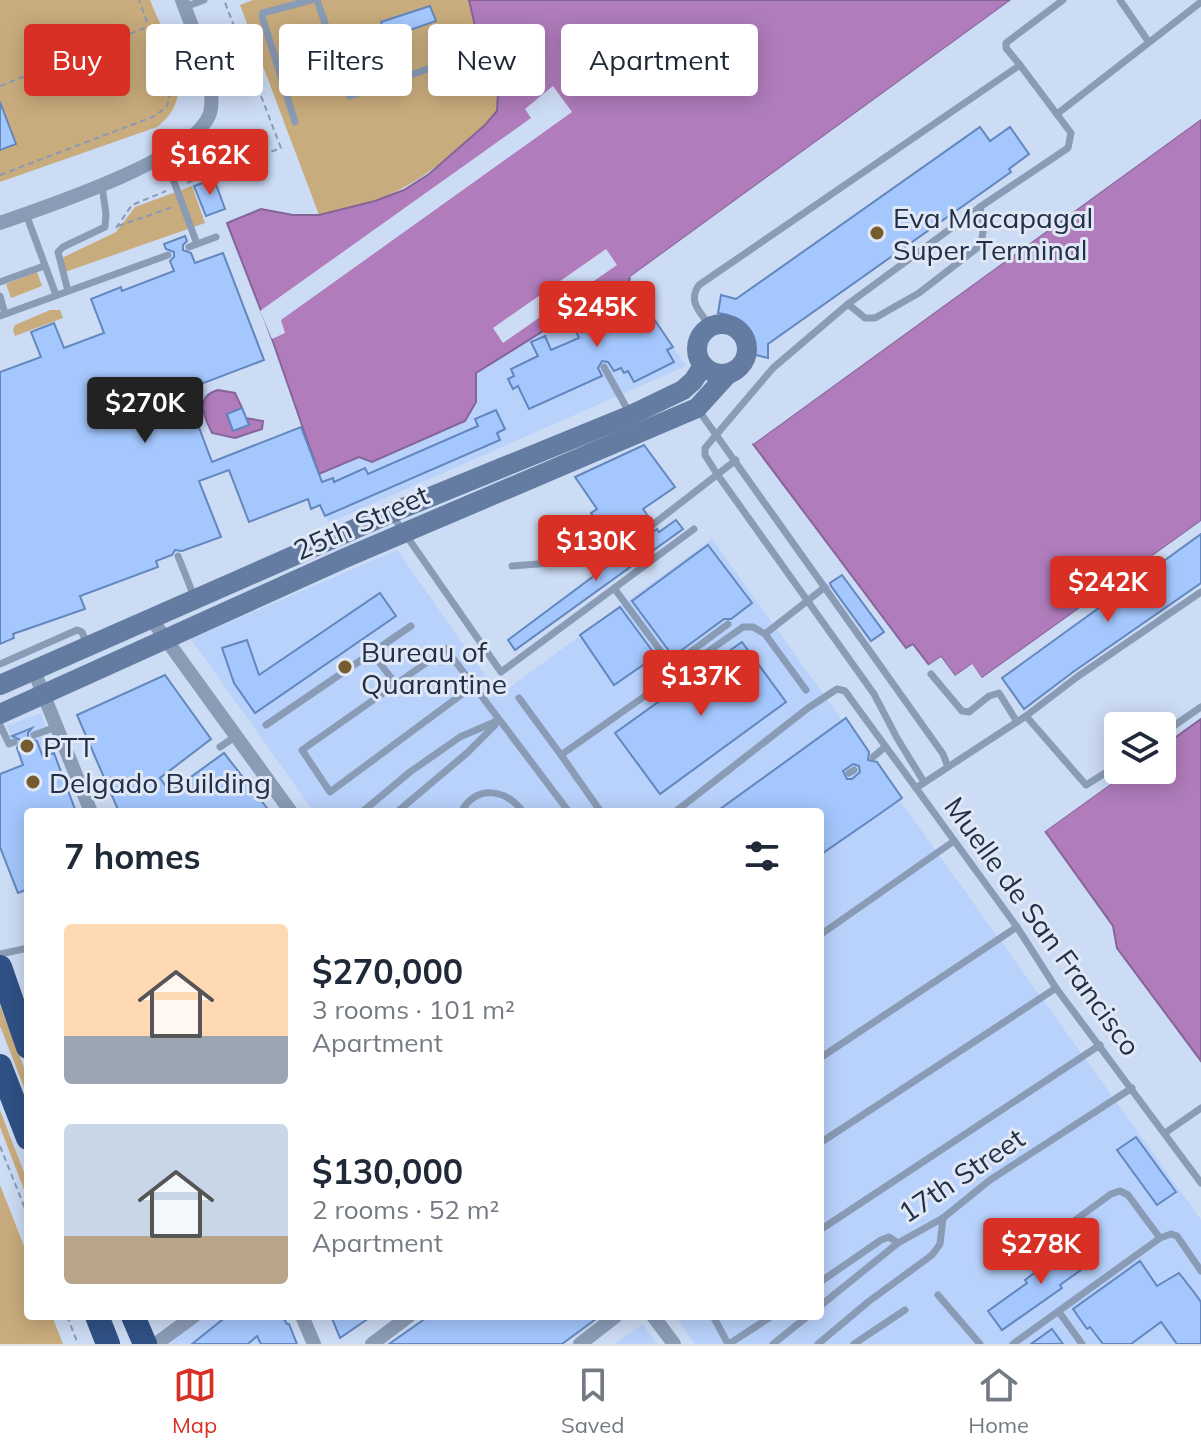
<!DOCTYPE html>
<html lang="en">
<head>
<meta charset="utf-8">
<style>
	:root { --surface:#fff; --page:#f6f6f7; --text:#1f2937; --muted:#747a83; --line:#e0e1e3; --accent:#d93025 }
	body { margin:0; font-family:Mulish,sans-serif; background:var(--page); color:var(--text); height:100vh; display:flex; flex-direction:column; font-size:30px; white-space:nowrap }
	* { box-sizing:border-box; margin:0 }
	p { font-size:26px; color:var(--muted) }
	.icon { flex:none; width:44px; height:44px; fill:none; stroke:currentColor; stroke-width:2; stroke-linecap:round; stroke-linejoin:round }
	.map { position:relative; flex:1; overflow:hidden }
	.side { position:absolute; left:24px; top:808px; width:800px; height:512px; display:flex; flex-direction:column; background:var(--surface); border-radius:8px; box-shadow:0 4px 20px #0003 }
	.side>* { flex:none }
	.hud { position:absolute; left:24px; top:24px; width:800px; height:72px; display:flex; gap:16px }
	.controls { position:absolute; left:1104px; top:712px; display:grid; gap:16px }
	.controls a { display:grid; place-items:center; width:72px; height:72px; border-radius:8px; background:var(--surface); box-shadow:0 4px 20px #0003; font-size:40px }
	.price { position:absolute; translate:-50% -68px; padding:0 18px; border-radius:8px; background:var(--accent); color:#fff; font-size:26px; line-height:52px; filter:drop-shadow(0 2px 4px #0008) }
	.price::after { content:''; position:absolute; left:50%; top:48px; width:24px; height:18px; margin-left:-12px; background:inherit; clip-path:polygon(0 0,100% 0,50% 100%) }
	.price.active { background:#222; color:#fff }
	ul { padding:0; list-style:none }
	li { display:flex; align-items:center; gap:24px; height:200px; padding:0 40px }
	li span { display:grid; place-items:center; flex:none; width:224px; height:160px; border-radius:8px; color:#555 }
	li>.icon { margin-inline-start:auto }
	span .icon { width:96px; height:96px; fill:#fffc; stroke-width:1 }
	li b { font-size:34px }
	h2 { display:flex; justify-content:space-between; align-items:center; height:96px; padding:0 40px; font-size:34px }
	.tag { padding:0 28px; border-radius:8px; background:var(--surface); box-shadow:0 4px 20px #0003; font-size:28px; line-height:72px }
	.tag.active { background:var(--accent); color:#fff }
	.tab-bar { display:flex; justify-content:space-around; align-items:center; height:112px; border-top:2px solid var(--line); background:var(--surface); font-size:22px; color:var(--muted) }
	.tab-bar a { display:grid; justify-items:center; gap:4px }
	.tab-bar .active { color:var(--accent) }
	.map>svg:first-child { display:block }
</style>
</head>
<body>
<div class="map">
<svg width="1201" height="1344" viewBox="0 0 1201 1344">
	<rect width="100%" height="100%" fill="#ccdcf4"/>
	<g fill="#b9d2fb">
		<path d="M629,282L686,366L329,523L312,486L322,482L319,474L359,457L372,461L465,421L476,402V373L583,306Z"/>
		<path d="M712,539L1201,1220V1344H984L981,1340L974,1344H695L675,1316H820V812H314L191,639L397,550L499,695Z"/>
		<path d="M41,713L55,750L22,764L7,726Z"/>
		<path d="M204,1316H286L297,1344H170Z"/>
		<path d="M643,1324L657,1344H614Z"/>
	</g>
	<g fill="#c9ac7d">
		<path d="M0,0H150C166,41 202,94 157,127L0,182Z"/>
		<path d="M253,0H469L479,43L498,91L497,112C487,125 474,135 461,146C414,187 381,204 319,215L240,5Z"/>
		<path d="M192,186L205,223L65,272L62,261L64,257L116,232L135,207Z"/>
		<path d="M37,272L42,286L11,298L6,284Z"/>
		<path d="M50,310H60L63,318L15,336L13,330L15,325Z"/>
		<path d="M0,1005L28,1078V1098L0,1026Z"/>
		<path d="M0,1110L28,1183V1200L0,1127Z"/>
		<path d="M0,1185L28,1256V1316H52L63,1344H0Z"/>
	</g>
	<g fill="#b07cbc" stroke="#856599" stroke-width="2">
		<path d="M469,0H1011L630,277L629,282L583,306L476,373V402L465,421L372,462L359,457L319,474L272,339L227,223L261,209L293,215H319L375,201L404,190L429,174L485,125L497,111L498,91L479,43Z"/>
		<path d="M1201,119V521L982,678L971,665L955,676L941,657L929,665L913,644L906,648L753,444Z"/>
		<path d="M218,390L235,393L242,408L227,415L233,430L249,425L246,418L263,421L262,429L235,438L212,433C204,416 194,397 218,390Z"/>
		<path d="M1201,719V1061L1117,948L1113,926L1045,831L1130,770H1162V747Z"/>
	</g>
	<g fill="#ccdcf4">
		<path d="M1011,0H1015L633,282L630,277Z"/>
		<path d="M553,86L572,112L281,320L285,333L272,339L260,311L531,118L525,109Z"/>
		<path d="M1201,115V119L753,444L751,441Z"/>
		<path d="M606,249L617,265L591,283L596,291L581,302L583,306L565,318L556,306L503,343L493,328Z"/>
		<path d="M1201,521V526L984,682L979,681L971,670L955,680L940,662L931,669L926,667L941,657L955,676L972,664L982,678Z"/>
		<path d="M1123,770H1130L1041,834L1042,828Z"/>
	</g>
	<g fill="#a4c7fe" stroke="#6286be" stroke-width="2" fill-rule="evenodd">
		<path d="M430,6L436,21L387,38L381,22Z"/>
		<path d="M0,102L16,144L0,150Z"/>
		<path d="M980,127L990,141L1010,127L1029,154L1009,169L1011,172L768,344V358L752,354V338L744,324L728,315L718,313L721,295L736,299Z"/>
		<path d="M214,179L225,209L206,216L194,186Z"/>
		<path d="M185,236L187,241L183,245V250L191,253L195,263L223,253L264,360L130,411L161,420L192,409L212,462L301,427L322,482L333,478L334,482L365,468L368,474L478,426L475,419L496,410L505,429L497,433L500,440L325,516L320,505L311,509L308,499L249,522L229,470L199,481L221,537L182,551L175,550L172,555L156,561L158,567L80,596L85,609L13,634L14,638L0,644V372L41,357L31,332L54,323L64,348L104,333L91,299L121,287L122,291L174,271L170,261L174,257V252L166,249L164,244Z"/>
		<path d="M629,282L673,347L667,350L674,362L634,382L628,371L624,373L621,368L614,371L608,362L602,361L598,368L602,376L529,409L518,386L513,389L508,379L514,376L511,369L538,356L531,342L545,336L551,350L579,338L574,327L594,318L583,306Z"/>
		<path d="M242,408L249,425L233,431L227,414Z"/>
		<path d="M644,445L675,487L643,509L650,519L614,545L591,513L597,509L575,477Z"/>
		<path d="M676,520L683,529L515,650L508,640L657,529L659,532Z"/>
		<path d="M1201,534V583L1073,672L1024,709L1002,678Z"/>
		<path d="M708,545L752,603L731,619H724L675,655H672L632,601Z"/>
		<path d="M842,575L884,632L871,641L831,586L830,583Z"/>
		<path d="M380,593L396,616L255,713L234,683L222,648L247,640L259,675Z"/>
		<path d="M620,607L656,656L614,685L580,635Z"/>
		<path d="M742,642L786,702L660,794L615,733Z"/>
		<path d="M165,675L211,739L160,778L170,792L224,753L270,812H119L77,715Z"/>
		<path d="M846,718L869,752L868,760L877,762L902,798L878,815L820,855V812H716ZM853,764L859,766L860,772L852,779H847L843,771Z"/>
		<path d="M32,728L28,733V738L37,741L43,757L54,753L76,812H28V889L18,893L0,847V774L23,765L17,748L20,740L12,736Z"/>
		<path d="M1136,1137L1176,1192L1157,1205L1117,1150Z"/>
		<path d="M1077,1241L1092,1262L1060,1285L1062,1288L1002,1330L988,1311L1027,1283L1025,1280Z"/>
		<path d="M1140,1261L1157,1286L1179,1273L1193,1291L1201,1302V1344H1177L1161,1322L1131,1344H1103L1090,1327L1087,1329L1073,1309Z"/>
		<path d="M227,1316H282L287,1324H289L297,1344H261L257,1336L248,1344H192Z"/>
		<path d="M331,1316H372L340,1338Z"/>
		<path d="M429,1316H600L562,1344H389Z"/>
		<path d="M1052,1329L1063,1344H1031Z"/>
	</g>
	<g fill="none" stroke-linecap="round" stroke-linejoin="round">
		<g stroke="#8a9ab2" stroke-width="2" stroke-dasharray="6 4" stroke-linecap="butt">
			<path d="M150,28L165,39H183"/>
			<path d="M0,86L147,27"/>
			<path d="M0,175L155,116L167,106L171,89L139,0"/>
			<path d="M187,183L281,148L224,0"/>
			<path d="M118,226L173,207"/>
			<path d="M116,228L132,205L166,191"/>
			<path d="M0,1146L28,1216"/>
			<path d="M67,1316L78,1344"/>
		</g>
		<g stroke="#8a9bb5" stroke-width="7">
			<path d="M317,0L350,96L442,64"/>
			<path d="M1120,0L1148,41"/>
			<path d="M185,7L204,0"/>
			<path d="M1020,65L1006,48V43L1063,0"/>
			<path d="M1057,114L1201,2"/>
			<path d="M295,122L262,16L263,13L311,0"/>
			<path d="M165,157L197,244"/>
			<path d="M26,214L56,295"/>
			<path d="M189,247L216,237"/>
			<path d="M0,282L44,266"/>
			<path d="M68,291L58,252L63,247L105,227L106,214L102,186"/>
			<path d="M0,296L5,314"/>
			<path d="M848,304L865,318H875L919,293L981,245L983,232L980,207"/>
			<path d="M0,316L168,255"/>
			<path d="M711,327C701,313 687,302 699,285L1020,65L1071,133L1068,148L980,207L848,304L773,368L705,448V455L717,474L874,694L897,738L924,782"/>
			<path d="M604,367L630,414"/>
			<path d="M697,408L943,754L948,767"/>
			<path d="M392,515L501,672L694,529"/>
			<path d="M178,556L195,599"/>
			<path d="M512,566L590,560L620,550L736,460"/>
			<path d="M614,588L668,661L677,662L728,624"/>
			<path d="M1201,592L1077,677L1026,716L916,788L1017,927L1056,988L1201,1183"/>
			<path d="M373,654L395,683"/>
			<path d="M0,664L77,630L82,632L88,646"/>
			<path d="M931,674L962,711L969,712L989,696L999,693L1017,722"/>
			<path d="M473,686L330,792L302,750L446,649L569,812"/>
			<path d="M806,690L765,634L825,587"/>
			<path d="M519,698L561,755L743,627H753L765,634"/>
			<path d="M1026,716L1086,785L1118,765"/>
			<path d="M0,725L9,744L14,742"/>
			<path d="M266,725L411,626"/>
			<path d="M1162,734L1201,707"/>
			<path d="M34,735L56,727"/>
			<path d="M220,747L236,736"/>
			<path d="M561,755L601,812"/>
			<path d="M873,757L885,747"/>
			<path d="M849,773L854,770"/>
			<path d="M362,812L410,772L460,737L499,720"/>
			<path d="M397,812L467,753L495,725"/>
			<path d="M461,812C477,784 506,789 523,812"/>
			<path d="M675,812L808,708L837,689L845,691L916,788"/>
			<path d="M820,935L954,841"/>
			<path d="M0,954L28,948"/>
			<path d="M820,1058L1017,927"/>
			<path d="M1165,1133L1201,1108"/>
			<path d="M820,1143L1056,988"/>
			<path d="M820,1230L1100,1045"/>
			<path d="M1026,1256L1111,1194L1120,1191L1128,1195L1160,1238"/>
			<path d="M820,1282L881,1240L889,1237L898,1243"/>
			<path d="M938,1295L980,1344"/>
			<path d="M820,1306L898,1243L943,1218L990,1180L1132,1088"/>
			<path d="M1059,1312L1082,1344"/>
			<path d="M713,1316L728,1344"/>
			<path d="M729,1344L772,1316"/>
			<path d="M773,1344L808,1316"/>
			<path d="M818,1344L868,1302L932,1255L940,1244L943,1218"/>
			<path d="M854,1344L905,1310"/>
			<path d="M1013,1344L1160,1238L1171,1234L1177,1236L1201,1271"/>
		</g>
		<g stroke="#8a9bb5" stroke-width="14">
			<path d="M0,223C45,207 196,158 210,113C218,85 192,28 182,0"/>
			<path d="M152,620L291,812"/>
			<path d="M34,671L91,812"/>
			<path d="M302,1316L314,1344"/>
			<path d="M653,1316L674,1344"/>
			<path d="M156,1344L194,1316"/>
			<path d="M372,1344L409,1316"/>
			<path d="M580,1344L616,1316"/>
		</g>
		<g stroke="#647ca1" stroke-width="20">
			<circle cx="722" cy="349" r="25"/>
			<path d="M0,685L391,513L631,415L683,390L693,381L703,366"/>
			<path d="M0,714L345,558L697,408L727,375L736,370"/>
		</g>
		<g stroke="#305185" stroke-width="24">
			<path d="M0,967L28,1047"/>
			<path d="M0,1066L28,1138"/>
			<path d="M97,1316L108,1344"/>
			<path d="M133,1316L145,1344"/>
		</g>
	</g>
	<g fill="#755b2d" stroke="#e0e8f5" stroke-width="3">
		<circle cx="877" cy="233" r="8"/>
		<circle cx="345" cy="667" r="8"/>
		<circle cx="27" cy="746" r="8"/>
		<circle cx="33" cy="782" r="8"/>
	</g>
	<g text-anchor="middle" dominant-baseline="central" stroke-width="6" stroke-linejoin="round" paint-order="stroke">
		<g font-size="28" fill="#213048" stroke="#e0e8f5" text-anchor="start">
			<text x="893" y="217">Eva Macapagal<tspan x="893" dy="32">Super Terminal</tspan></text>
			<text x="361" y="651">Bureau of<tspan x="361" dy="32">Quarantine</tspan></text>
			<text x="43" y="746">PTT</text>
			<text x="49" y="782">Delgado Building</text>
		</g>
		<g font-size="28" fill="#213048" stroke="#e0e8f5">
			<text transform="translate(361 522) rotate(-24)">25th Street</text>
			<text transform="translate(1043 926) rotate(54)">Muelle de San Francisco</text>
			<text transform="translate(961 1175) rotate(-34)">17th Street</text>
		</g>
	</g>
</svg>
<div class="controls">
<a><svg class="icon" aria-label="layers" viewBox="0 0 24 24"><path d="M12 4l9 5-9 5-9-5zM3 14l9 5 9-5"/></svg></a>
</div>
<b class="price" style="left:210px;top:197px">$162K</b>
<b class="price" style="left:597px;top:349px">$245K</b>
<b class="price active" style="left:145px;top:445px">$270K</b>
<b class="price" style="left:596px;top:583px">$130K</b>
<b class="price" style="left:1108px;top:624px">$242K</b>
<b class="price" style="left:701px;top:718px">$137K</b>
<b class="price" style="left:1041px;top:1286px">$278K</b>
<div class="hud">
<a class="tag active">Buy</a>
<a class="tag">Rent</a>
<a class="tag">Filters</a>
<a class="tag">New</a>
<a class="tag">Apartment</a>
</div>
<section class="side">
<h2>7 homes<svg class="icon" aria-label="filters" viewBox="0 0 24 24"><path d="M4 7h16M4 17h16"/><circle cx="9" cy="7" r="2"/><circle cx="15" cy="17" r="2"/></svg></h2>
<ul>
<li><span style="background:linear-gradient(#ffd9b3 70%,#9aa5b1 0)"><svg class="icon" aria-label="home" viewBox="0 0 24 24"><path d="M3 11l9-7 9 7M6 9v11h12V9"/></svg></span><div><b>$270,000</b><p>3 rooms · 101 m²</p><p>Apartment</p></div></li>
<li><span style="background:linear-gradient(#c9d6e8 70%,#b9a48a 0)"><svg class="icon" aria-label="home" viewBox="0 0 24 24"><path d="M3 11l9-7 9 7M6 9v11h12V9"/></svg></span><div><b>$130,000</b><p>2 rooms · 52 m²</p><p>Apartment</p></div></li>
</ul>
</section>
</div>
<nav class="tab-bar">
<a class="active"><svg class="icon" aria-label="map" viewBox="0 0 24 24"><path d="M3 6l6-2 6 2 6-2v14l-6 2-6-2-6 2zM9 4v14M15 6v14"/></svg>Map</a>
<a><svg class="icon" aria-label="saved" viewBox="0 0 24 24"><path d="M7 4h10v16l-5-4-5 4z"/></svg>Saved</a>
<a><svg class="icon" aria-label="home" viewBox="0 0 24 24"><path d="M3 11l9-7 9 7M6 9v11h12V9"/></svg>Home</a>
</nav>
</body>
</html>
